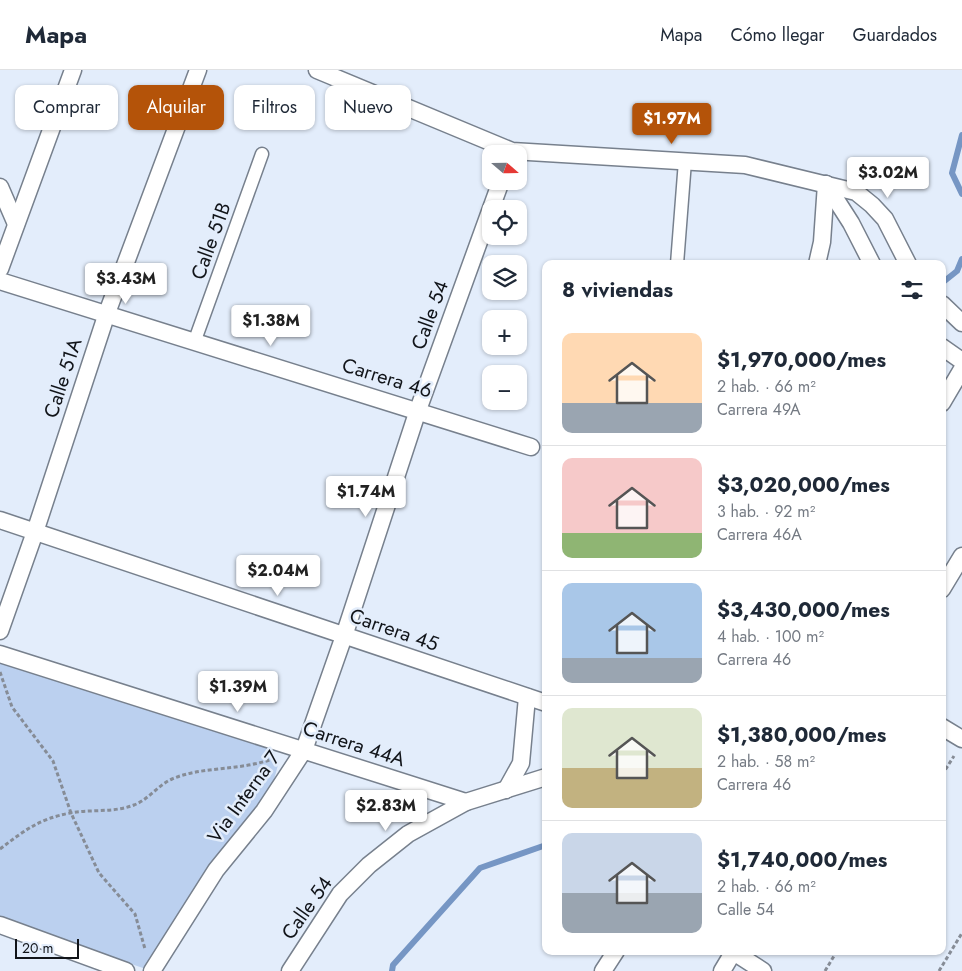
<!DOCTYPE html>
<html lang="es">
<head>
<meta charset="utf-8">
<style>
	:root { --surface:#fff; --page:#f6f6f7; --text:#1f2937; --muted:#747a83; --line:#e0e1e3; --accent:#b45309 }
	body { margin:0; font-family:Jost,sans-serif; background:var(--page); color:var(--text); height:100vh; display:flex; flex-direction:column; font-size:19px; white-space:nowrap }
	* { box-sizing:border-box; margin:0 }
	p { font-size:16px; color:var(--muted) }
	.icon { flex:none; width:28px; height:28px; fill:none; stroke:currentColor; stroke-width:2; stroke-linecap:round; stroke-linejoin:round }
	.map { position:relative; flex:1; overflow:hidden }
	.details { position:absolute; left:542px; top:190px; width:404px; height:695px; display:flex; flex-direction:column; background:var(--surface); border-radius:10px; box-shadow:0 1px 4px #0004 }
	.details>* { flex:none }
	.top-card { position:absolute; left:15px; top:15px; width:452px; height:45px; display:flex; gap:10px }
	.needle { width:32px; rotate:110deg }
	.buttons { position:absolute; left:482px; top:75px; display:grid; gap:10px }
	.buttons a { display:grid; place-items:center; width:45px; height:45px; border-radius:10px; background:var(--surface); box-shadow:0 1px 4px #0004; font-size:25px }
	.scale { position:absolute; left:15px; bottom:12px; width:64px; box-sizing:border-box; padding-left:5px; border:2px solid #111419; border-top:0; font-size:14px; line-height:18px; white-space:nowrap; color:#111419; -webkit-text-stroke:4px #e3edfb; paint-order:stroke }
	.price { position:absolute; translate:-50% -42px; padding:0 11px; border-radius:5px; background:#fff; color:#222; font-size:16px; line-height:32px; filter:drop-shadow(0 1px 2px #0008) }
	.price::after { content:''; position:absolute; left:50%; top:30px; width:15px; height:11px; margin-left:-8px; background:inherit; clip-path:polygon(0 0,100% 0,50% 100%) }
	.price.on { background:var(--accent); color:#fff }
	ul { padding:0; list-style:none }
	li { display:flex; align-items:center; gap:15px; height:125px; padding:0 20px }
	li+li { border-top:1px solid var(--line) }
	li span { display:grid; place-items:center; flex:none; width:140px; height:100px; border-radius:10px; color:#555 }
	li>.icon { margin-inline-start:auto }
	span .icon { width:60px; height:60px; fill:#fffc; stroke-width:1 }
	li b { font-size:21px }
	h2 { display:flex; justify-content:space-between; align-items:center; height:60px; padding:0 20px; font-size:21px }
	.pill { padding:0 18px; border-radius:10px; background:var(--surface); box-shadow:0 1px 4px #0004; font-size:18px; line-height:45px }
	.pill.on { background:var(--accent); color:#fff }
	header { display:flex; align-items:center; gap:30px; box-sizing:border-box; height:70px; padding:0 25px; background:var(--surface); border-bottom:1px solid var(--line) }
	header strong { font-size:24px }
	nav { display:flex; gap:28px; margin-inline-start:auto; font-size:18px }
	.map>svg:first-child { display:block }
</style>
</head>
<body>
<header>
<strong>Mapa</strong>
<nav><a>Mapa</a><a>Cómo llegar</a><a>Guardados</a></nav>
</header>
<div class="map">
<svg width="962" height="901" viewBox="0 0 962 901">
	<rect width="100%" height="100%" fill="#e3edfb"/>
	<path fill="#bbd0ef" d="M0,591L269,676L278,695L272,717L217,790L146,899L0,850Z"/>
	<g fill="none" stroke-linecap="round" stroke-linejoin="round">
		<g stroke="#7696c4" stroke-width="6">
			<path d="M962,65L952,103L962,124"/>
			<path d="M942,213L957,201L962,189"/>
			<path d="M392,901L393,895L480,798L546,775"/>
		</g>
		<defs>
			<g id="pedestrian">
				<path d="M677,194L685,91"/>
				<path d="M195,270L262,84"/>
			</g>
			<g id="minor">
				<path d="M317,0L512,81L745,95L856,122L872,135L885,149L908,194"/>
				<path d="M826,114L851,153L872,194"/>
				<path d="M0,117L16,154"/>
				<path d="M817,194L822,172L826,114"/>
				<path d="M0,199L73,0"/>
				<path d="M0,211L531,377"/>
				<path d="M942,234L962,253"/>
				<path d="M942,277L962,291"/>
				<path d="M942,333L962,299"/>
				<path d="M0,450L546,633"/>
				<path d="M942,519L962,486"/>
				<path d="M0,561L35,462L107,243L198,0"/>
				<path d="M0,584L466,732"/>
				<path d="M942,657L962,669"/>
				<path d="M506,720L521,693L527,627"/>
				<path d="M0,855L126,901"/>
				<path d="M732,881L763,901"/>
				<path d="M152,901L216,800L264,741L304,680L344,566L418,340L501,111"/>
				<path d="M290,901L340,824L369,795L408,764L466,732L546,707"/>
				<path d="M603,901L616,881"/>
				<path d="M722,901L734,881"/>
			</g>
		</defs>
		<use href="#pedestrian" stroke="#77808d" stroke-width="15"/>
		<use href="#minor" stroke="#77808d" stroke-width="19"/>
		<g stroke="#868c96" stroke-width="3" stroke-dasharray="4 2.5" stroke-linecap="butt">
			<path d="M0,602L12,637L53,691L71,743L99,803L135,844L145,879"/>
			<path d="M942,705L954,686"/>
			<path d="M0,779C25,760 39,749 70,743C91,739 113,743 134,735C148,730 158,715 172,709C202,696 240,701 272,689"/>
			<path d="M825,901L837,881"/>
			<path d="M939,901L962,863"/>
		</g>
		<use href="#pedestrian" stroke="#fff" stroke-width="12"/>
		<use href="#minor" stroke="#fff" stroke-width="16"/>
	</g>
	<g text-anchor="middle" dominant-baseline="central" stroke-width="5" stroke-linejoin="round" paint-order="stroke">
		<g font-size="20" fill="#111419" stroke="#e3edfb">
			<text transform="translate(211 171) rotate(-70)">Calle 51B</text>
			<text transform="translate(430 245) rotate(-70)">Calle 54</text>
			<text transform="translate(63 308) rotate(-72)">Calle 51A</text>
			<text transform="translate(387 308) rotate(17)">Carrera 46</text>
			<text transform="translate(394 560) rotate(19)">Carrera 45</text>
			<text transform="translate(354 674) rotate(18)">Carrera 44A</text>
			<text transform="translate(244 727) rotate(-54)">Via Interna 7</text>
			<text transform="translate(307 838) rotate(-55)">Calle 54</text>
		</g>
	</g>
</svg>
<div class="buttons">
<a><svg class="needle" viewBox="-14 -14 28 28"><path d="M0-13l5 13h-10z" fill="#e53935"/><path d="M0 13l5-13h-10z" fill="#747a83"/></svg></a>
<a><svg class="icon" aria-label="locate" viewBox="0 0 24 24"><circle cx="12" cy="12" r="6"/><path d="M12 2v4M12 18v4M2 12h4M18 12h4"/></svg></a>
<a><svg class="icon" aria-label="layers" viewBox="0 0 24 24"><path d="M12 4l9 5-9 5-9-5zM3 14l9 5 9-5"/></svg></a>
<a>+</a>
<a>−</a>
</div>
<div class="scale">20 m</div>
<b class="price on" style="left:672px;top:75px">$1.97M</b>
<b class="price" style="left:888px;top:129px">$3.02M</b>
<b class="price" style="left:126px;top:235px">$3.43M</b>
<b class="price" style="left:271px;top:277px">$1.38M</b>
<b class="price" style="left:366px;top:448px">$1.74M</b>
<b class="price" style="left:278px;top:527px">$2.04M</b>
<b class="price" style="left:238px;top:643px">$1.39M</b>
<b class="price" style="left:386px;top:762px">$2.83M</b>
<div class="top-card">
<a class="pill">Comprar</a>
<a class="pill on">Alquilar</a>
<a class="pill">Filtros</a>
<a class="pill">Nuevo</a>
</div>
<section class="details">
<h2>8 viviendas<svg class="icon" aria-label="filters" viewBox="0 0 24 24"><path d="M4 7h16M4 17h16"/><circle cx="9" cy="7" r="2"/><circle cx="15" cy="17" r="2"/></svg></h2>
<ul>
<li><span style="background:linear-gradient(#ffd9b3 70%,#9aa5b1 0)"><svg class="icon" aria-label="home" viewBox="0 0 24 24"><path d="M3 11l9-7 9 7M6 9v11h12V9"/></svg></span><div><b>$1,970,000/mes</b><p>2 hab. · 66 m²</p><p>Carrera 49A</p></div></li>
<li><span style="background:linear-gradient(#f6c9c9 75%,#8fb573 0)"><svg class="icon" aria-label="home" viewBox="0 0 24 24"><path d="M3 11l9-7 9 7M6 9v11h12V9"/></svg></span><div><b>$3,020,000/mes</b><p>3 hab. · 92 m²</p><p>Carrera 46A</p></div></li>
<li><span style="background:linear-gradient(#a9c7e8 75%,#9aa5b1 0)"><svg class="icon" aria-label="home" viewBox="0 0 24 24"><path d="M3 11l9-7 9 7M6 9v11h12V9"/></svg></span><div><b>$3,430,000/mes</b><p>4 hab. · 100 m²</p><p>Carrera 46</p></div></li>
<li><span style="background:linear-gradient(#dfe7d0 60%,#c2b280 0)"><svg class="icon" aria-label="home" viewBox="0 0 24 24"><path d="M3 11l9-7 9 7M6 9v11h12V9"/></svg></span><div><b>$1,380,000/mes</b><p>2 hab. · 58 m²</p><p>Carrera 46</p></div></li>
<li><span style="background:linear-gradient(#c9d6e8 60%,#9aa5b1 0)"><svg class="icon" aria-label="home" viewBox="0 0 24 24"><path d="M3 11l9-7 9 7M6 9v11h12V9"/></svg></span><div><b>$1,740,000/mes</b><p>2 hab. · 66 m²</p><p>Calle 54</p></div></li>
</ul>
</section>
</div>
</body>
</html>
